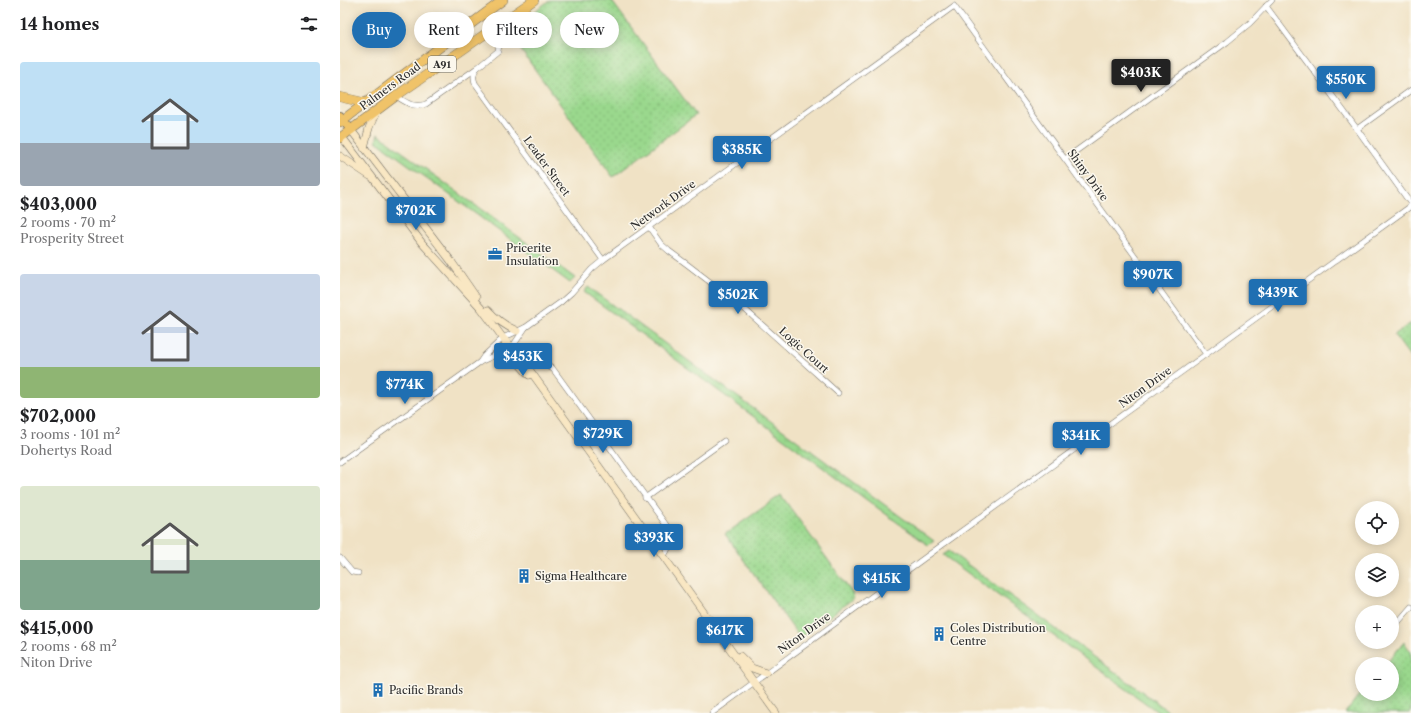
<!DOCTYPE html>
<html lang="en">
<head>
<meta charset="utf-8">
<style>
	:root { --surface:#fff; --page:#f6f6f6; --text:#202124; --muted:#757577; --accent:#1f6fb2 }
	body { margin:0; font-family:"Libre Caslon Text",serif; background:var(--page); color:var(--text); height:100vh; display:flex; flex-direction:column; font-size:15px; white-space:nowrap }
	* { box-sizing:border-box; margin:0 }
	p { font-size:13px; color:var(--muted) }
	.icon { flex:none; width:22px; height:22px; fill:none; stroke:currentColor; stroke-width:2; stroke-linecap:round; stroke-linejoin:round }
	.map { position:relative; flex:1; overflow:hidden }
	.sheet { display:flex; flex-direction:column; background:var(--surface); width:340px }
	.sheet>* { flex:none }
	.hud { position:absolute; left:12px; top:12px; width:380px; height:36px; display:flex; gap:8px }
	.buttons { position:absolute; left:1015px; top:501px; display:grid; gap:8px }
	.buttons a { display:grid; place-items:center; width:44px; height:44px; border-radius:50%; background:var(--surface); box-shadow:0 2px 10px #0003; font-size:20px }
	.price { position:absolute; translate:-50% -34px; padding:0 9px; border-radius:4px; background:var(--accent); color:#fff; font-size:13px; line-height:26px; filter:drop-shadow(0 1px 2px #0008) }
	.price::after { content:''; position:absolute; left:50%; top:24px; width:12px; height:9px; margin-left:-6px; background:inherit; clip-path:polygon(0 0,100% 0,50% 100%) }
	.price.selected { background:#222; color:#fff }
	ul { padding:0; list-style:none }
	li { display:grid; align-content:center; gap:8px; height:212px; padding:0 20px }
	li span { display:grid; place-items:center; height:124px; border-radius:4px; color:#555 }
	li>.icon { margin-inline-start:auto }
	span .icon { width:72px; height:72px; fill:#fffc; stroke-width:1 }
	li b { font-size:17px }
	h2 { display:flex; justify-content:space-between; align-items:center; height:48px; padding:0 20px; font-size:17px }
	.pill { padding:0 14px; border-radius:18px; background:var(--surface); box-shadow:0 2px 10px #0003; font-size:14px; line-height:36px }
	.pill.selected { background:var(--accent); color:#fff }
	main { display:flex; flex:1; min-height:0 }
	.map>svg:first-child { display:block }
</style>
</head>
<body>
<main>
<section class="sheet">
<h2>14 homes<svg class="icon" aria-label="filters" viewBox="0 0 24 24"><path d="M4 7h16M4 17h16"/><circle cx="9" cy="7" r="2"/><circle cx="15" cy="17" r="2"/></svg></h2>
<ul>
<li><span style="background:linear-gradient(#bfe0f5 65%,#9aa5b1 0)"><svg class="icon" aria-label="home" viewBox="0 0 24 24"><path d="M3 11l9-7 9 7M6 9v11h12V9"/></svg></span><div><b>$403,000</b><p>2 rooms · 70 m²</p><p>Prosperity Street</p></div></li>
<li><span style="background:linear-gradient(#c9d6e8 75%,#8fb573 0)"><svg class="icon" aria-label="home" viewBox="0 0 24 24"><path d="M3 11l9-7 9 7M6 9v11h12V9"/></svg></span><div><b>$702,000</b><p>3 rooms · 101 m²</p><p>Dohertys Road</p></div></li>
<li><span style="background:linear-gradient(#dfe7d0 60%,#7fa58c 0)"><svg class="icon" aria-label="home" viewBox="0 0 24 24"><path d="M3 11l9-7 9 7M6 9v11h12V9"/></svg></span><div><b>$415,000</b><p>2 rooms · 68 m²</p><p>Niton Drive</p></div></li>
</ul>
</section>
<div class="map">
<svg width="1071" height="713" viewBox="0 0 1071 713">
	<defs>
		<pattern id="grass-dots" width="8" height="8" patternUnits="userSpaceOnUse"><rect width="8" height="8" fill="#9ad88d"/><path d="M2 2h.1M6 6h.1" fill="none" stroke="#85ba7a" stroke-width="1.8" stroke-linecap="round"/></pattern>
		<pattern id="park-tufts" width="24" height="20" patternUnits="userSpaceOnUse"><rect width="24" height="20" fill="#9ad88d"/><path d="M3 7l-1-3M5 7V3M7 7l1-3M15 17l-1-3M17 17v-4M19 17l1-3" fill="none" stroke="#85ba7a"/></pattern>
	</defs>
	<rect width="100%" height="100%" fill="#fbf7ec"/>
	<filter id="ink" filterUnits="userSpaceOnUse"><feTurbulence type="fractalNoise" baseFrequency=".025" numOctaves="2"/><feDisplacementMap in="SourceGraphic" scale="8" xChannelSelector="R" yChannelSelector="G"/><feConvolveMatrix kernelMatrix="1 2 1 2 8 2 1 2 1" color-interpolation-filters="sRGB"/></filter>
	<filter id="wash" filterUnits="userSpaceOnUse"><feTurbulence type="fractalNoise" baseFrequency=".012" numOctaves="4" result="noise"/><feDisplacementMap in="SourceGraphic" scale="16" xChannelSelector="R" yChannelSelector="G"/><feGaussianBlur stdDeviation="0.9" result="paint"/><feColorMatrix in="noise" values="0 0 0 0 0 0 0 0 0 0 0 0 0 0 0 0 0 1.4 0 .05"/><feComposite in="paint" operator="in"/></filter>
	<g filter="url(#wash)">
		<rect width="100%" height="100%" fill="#f0e2c5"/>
		<g fill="url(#grass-dots)" stroke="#62825c">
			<path d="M210,0H271L356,115L273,177L167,31Z"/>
			<path d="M1071,323V358L1054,335Z"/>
			<path d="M441,495L512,593L514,598L460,638L385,534Z"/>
			<path d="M1064,642L1071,652V713H1005L1022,691V694H1052V664H1046Z"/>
		</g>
		<g fill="url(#park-tufts)" stroke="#62825c">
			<path d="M38,134L235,278L230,283L36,141Z"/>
			<path d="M248,287L594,541L588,545L244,292Z"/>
			<path d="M609,551L808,696L831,713H819L603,555Z"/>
		</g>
	</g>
	<g filter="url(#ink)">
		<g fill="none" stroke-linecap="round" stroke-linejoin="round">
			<defs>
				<g id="minor">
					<path d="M926,6L1017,129L1071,204"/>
					<path d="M137,68C133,73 133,77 135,83L263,260"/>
					<path d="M56,96C67,103 73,108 86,104L137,68L158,51L159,45L160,34L156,27"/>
					<path d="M1017,129L1071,90"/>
					<path d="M725,159L887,42L910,23L932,0"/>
					<path d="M309,227L321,244L329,251L348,265L400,305L498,393"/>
					<path d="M140,362L144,356L163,338L186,327L221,302L231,293L252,269L263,260L614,6L866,354"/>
					<path d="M185,363L200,362L213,369L329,529C334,538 329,548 324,556"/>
					<path d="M0,462L140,362L162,352L173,346L185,328"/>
					<path d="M305,498L384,441"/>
					<path d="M0,558L12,572L18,573"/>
					<path d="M1053,628L1071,607"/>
					<path d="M372,713L594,551L1071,206"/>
				</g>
				<g id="secondary">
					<path d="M11,130L111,261L136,297"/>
					<path d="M2,137L82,243L141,308L163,338L176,351L436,713"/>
					<path d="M24,148L29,128L37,110"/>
					<path d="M0,156L30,176"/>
					<path d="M148,310C157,320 165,326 177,331"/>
					<path d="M164,340L167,350L189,375"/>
					<path d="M400,656L412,668L426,673"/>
				</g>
				<path id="primary" d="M0,116L11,130"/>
				<g id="trunk">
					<path d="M0,97L26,103"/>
					<path d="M0,122L163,0"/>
					<path d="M0,138L56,96L194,0"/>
				</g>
			</defs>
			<use href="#minor" stroke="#706b61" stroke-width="6"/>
			<use href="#secondary" stroke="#706b61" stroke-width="8"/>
			<use href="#primary" stroke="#706b61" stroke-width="10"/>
			<use href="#trunk" stroke="#706b61" stroke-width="10"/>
			<use href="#minor" stroke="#fff" stroke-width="5"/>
			<use href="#secondary" stroke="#f9e7c3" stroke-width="7"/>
			<use href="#primary" stroke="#f0c369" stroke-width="8"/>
			<use href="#trunk" stroke="#f0c369" stroke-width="9"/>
		</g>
	</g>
	<defs>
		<symbol id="office-bare" viewBox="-9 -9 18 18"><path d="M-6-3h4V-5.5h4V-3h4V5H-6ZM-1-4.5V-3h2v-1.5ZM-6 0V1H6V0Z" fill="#1f6fb2" stroke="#fbf7ec" stroke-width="2.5" paint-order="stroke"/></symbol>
		<symbol id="building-bare" viewBox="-9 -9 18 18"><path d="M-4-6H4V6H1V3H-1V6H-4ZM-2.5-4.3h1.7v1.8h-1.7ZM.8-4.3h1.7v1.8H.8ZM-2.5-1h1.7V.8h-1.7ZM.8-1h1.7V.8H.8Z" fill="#1f6fb2" stroke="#fbf7ec" stroke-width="2.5" paint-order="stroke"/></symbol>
	</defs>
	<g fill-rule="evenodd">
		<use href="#office-bare" x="145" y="244" width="20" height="20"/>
		<use href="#building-bare" x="174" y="566" width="20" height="20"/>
		<use href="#building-bare" x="589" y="624" width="20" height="20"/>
		<use href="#building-bare" x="28" y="680" width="20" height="20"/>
	</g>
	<g text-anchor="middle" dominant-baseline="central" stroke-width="3" stroke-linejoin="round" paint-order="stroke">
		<rect fill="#fbf7ec" stroke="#696865" stroke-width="1" x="88" y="56" width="28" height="16" rx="3"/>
		<g font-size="10" font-weight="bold" fill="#2b2b2b">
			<text x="102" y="64">A91</text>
		</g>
		<g font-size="11" fill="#2b2b2b" stroke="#fbf7ec">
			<text transform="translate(50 86) rotate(-36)">Palmers Road</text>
			<text transform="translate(207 166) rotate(54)">Leader Street</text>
			<text transform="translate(748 175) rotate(54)">Shiny Drive</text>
			<text transform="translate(323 205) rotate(-36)">Network Drive</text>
			<text transform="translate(464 350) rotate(42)">Logic Court</text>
			<text transform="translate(805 387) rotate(-36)">Niton Drive</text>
			<text transform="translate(464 633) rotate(-36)">Niton Drive</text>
		</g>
		<g font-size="11" fill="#2b2b2b" stroke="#fbf7ec" text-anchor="start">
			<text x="166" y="248">Pricerite<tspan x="166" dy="13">Insulation</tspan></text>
			<text x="195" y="576">Sigma Healthcare</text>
			<text x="610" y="628">Coles Distribution<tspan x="610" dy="13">Centre</tspan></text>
			<text x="49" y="690">Pacific Brands</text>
		</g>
	</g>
</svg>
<div class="buttons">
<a><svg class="icon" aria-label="locate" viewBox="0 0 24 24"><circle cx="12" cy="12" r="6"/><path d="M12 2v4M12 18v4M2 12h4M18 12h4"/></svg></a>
<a><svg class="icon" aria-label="layers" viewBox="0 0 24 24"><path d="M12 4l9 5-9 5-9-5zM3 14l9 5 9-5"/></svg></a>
<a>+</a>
<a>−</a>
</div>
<b class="price selected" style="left:801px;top:93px">$403K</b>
<b class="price" style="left:1006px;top:100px">$550K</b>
<b class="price" style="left:402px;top:170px">$385K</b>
<b class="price" style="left:76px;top:231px">$702K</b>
<b class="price" style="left:813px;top:295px">$907K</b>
<b class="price" style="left:938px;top:313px">$439K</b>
<b class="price" style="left:398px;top:315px">$502K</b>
<b class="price" style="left:183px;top:377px">$453K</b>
<b class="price" style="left:65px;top:405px">$774K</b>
<b class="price" style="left:263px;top:454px">$729K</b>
<b class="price" style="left:741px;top:456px">$341K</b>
<b class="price" style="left:314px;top:558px">$393K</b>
<b class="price" style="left:542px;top:599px">$415K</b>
<b class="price" style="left:385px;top:651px">$617K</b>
<div class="hud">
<a class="pill selected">Buy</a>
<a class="pill">Rent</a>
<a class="pill">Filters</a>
<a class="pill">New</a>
</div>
</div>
</main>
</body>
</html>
